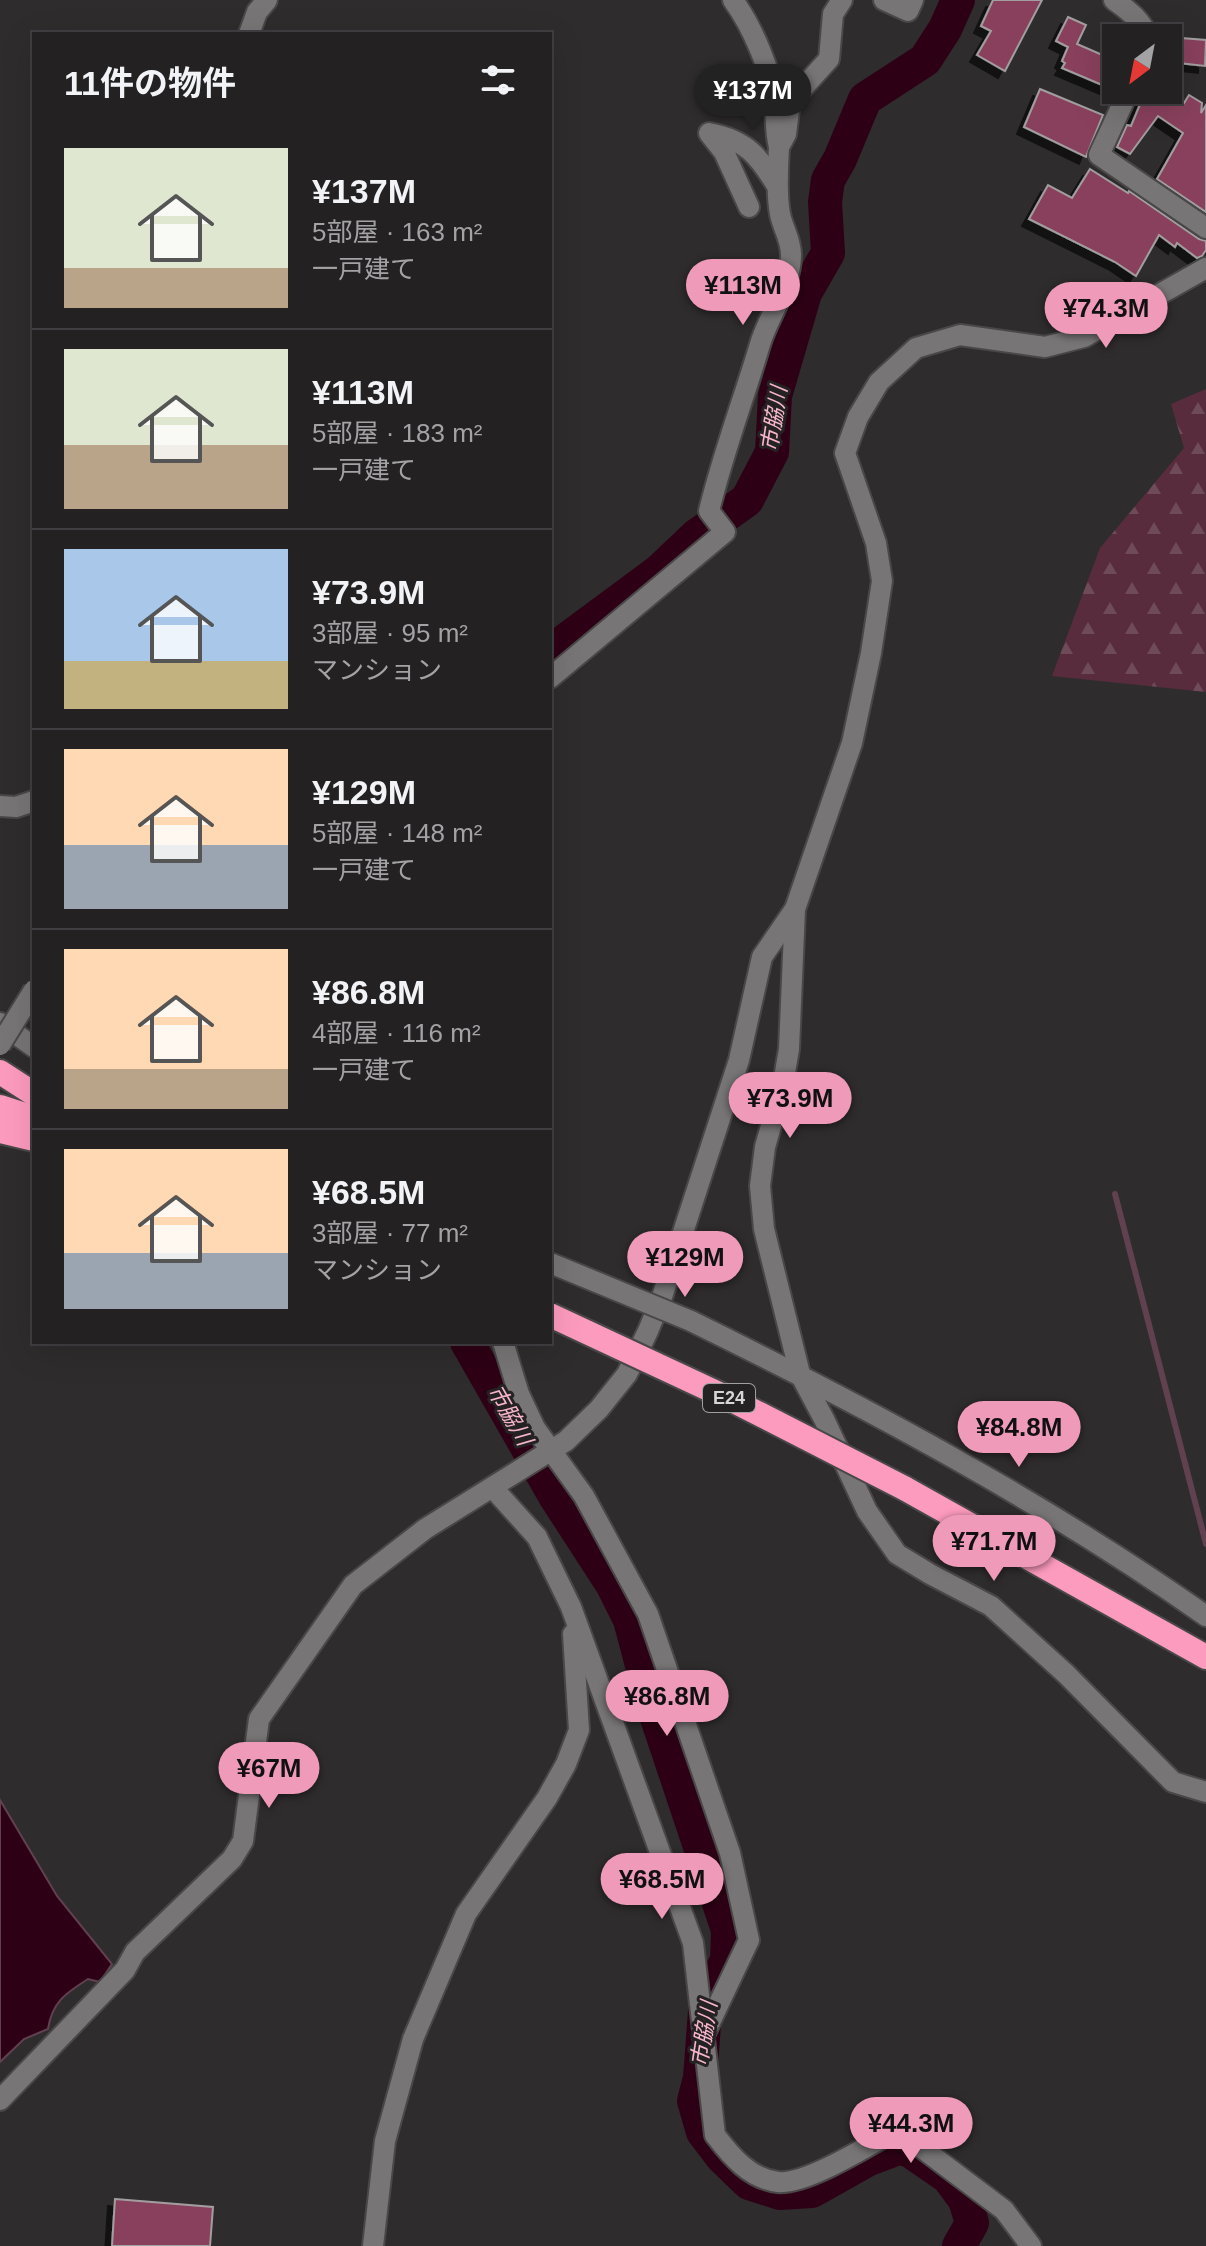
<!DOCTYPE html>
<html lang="ja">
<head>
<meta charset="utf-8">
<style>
	:root { --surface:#232122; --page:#2b292a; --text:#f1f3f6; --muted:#a3a3a5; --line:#403e40; --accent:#ef9ab8 }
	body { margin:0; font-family:Helvetica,"Noto Sans JP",sans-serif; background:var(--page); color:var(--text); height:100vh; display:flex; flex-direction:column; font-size:30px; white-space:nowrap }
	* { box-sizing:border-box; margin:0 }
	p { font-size:26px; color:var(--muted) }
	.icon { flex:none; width:44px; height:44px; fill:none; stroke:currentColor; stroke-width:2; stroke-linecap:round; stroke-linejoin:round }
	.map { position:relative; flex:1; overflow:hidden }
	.details { position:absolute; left:32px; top:32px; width:520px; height:1312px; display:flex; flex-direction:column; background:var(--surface); border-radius:0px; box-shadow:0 8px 32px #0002,0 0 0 2px var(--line) }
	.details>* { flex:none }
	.needle { width:52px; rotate:212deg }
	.buttons { position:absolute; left:1102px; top:24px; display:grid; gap:16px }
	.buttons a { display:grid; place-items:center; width:80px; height:80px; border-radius:0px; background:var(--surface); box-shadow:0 8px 32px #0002,0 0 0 2px var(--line); font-size:40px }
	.price { position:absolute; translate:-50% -68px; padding:0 18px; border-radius:28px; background:var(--accent); color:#111; font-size:26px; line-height:52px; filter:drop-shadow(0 2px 4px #0008) }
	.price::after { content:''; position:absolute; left:50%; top:48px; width:24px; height:18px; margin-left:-12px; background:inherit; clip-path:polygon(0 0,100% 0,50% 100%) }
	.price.current { background:#222; color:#fff }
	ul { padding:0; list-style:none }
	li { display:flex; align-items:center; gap:24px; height:200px; padding:0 32px }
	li+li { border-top:2px solid var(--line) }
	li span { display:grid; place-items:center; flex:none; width:224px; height:160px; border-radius:0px; color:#555 }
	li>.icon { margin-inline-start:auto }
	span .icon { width:96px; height:96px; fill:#fffc; stroke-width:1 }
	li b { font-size:34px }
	h2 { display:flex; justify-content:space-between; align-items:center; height:96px; padding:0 32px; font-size:34px }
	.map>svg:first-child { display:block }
</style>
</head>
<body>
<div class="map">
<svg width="1206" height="2246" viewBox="0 0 1206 2246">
	<defs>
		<pattern id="forest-firs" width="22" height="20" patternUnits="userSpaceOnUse" patternTransform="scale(2)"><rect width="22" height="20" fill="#582c3d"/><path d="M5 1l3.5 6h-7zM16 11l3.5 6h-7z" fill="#6f4a58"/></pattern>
		<filter id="shadow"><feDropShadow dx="-7" dy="7" stdDeviation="0" flood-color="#0009"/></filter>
	</defs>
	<rect width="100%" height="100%" fill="#2f2c2d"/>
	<path fill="url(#forest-firs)" d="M1206,389V692L1052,676L1100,548L1184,448L1171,404Z"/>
	<path fill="#2e0015" stroke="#61404f" stroke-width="2" d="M0,1800L57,1896L112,1964L100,1982L88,1979C66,1993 52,2002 48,2029L24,2039L0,2062Z"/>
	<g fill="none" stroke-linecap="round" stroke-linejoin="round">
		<path stroke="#61404f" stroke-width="6" d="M1115,1194L1206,1544"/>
		<g stroke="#2e0015" stroke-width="34">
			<path d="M550,652L658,572L696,536L747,500L772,452L775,396L805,293L828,253L825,202L828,180L840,159L865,99L925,60L945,29L958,0"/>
			<path d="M467,1342L555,1496L612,1584L630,1620L652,1703L728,1930L727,1961L706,1998L700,2078L694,2101L703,2132L722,2157L749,2183L780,2193L812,2191L869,2159L898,2148L909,2150L948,2177L965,2200L972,2223L959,2246"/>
		</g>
	</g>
	<g fill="#893f5c" stroke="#a29e9f" stroke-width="2" filter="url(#shadow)">
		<path d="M993,0H1042L1005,71L977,55L991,31L981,26Z"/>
		<path d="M1068,17L1086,25L1077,44L1116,61L1114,90L1062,68L1065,63L1062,61L1068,47L1056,41Z"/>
		<path d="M1168,37L1206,40L1205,66L1179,63L1180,55L1168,54Z"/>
		<path d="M1040,89L1103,115L1086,157L1024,127Z"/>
		<path d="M1142,90H1165L1184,103L1189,95L1202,103L1201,113L1206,105V212L1157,179L1183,133L1158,116L1130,154L1117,147L1127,125L1131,126L1141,102L1138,101Z"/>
		<path d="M1090,169L1128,193L1129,191L1199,239L1206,241V250L1202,256L1197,258L1177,243L1175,247L1159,235L1136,276L1115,262L1029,219L1048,185L1072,198Z"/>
		<path d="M115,2199L213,2207L210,2246H112Z"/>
	</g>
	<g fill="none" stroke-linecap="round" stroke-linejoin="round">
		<defs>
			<g id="minor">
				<path d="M733,0C752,26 772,72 775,104C776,119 775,132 779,147L786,134L790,102L829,59L833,14L842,0"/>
				<path d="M884,0L908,11L913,0"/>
				<path d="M1114,0C1128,10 1143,21 1148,38"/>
				<path d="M249,34L257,12L267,0"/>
				<path d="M1129,90L1099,155L1206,228"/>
				<path d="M749,207L724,152L709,133C746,140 758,155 777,186"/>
				<path d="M550,678L725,532L709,511C723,453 744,398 761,341C770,314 791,285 791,255C791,239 783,229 780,214C776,192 778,169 779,147"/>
				<path d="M0,806L16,807L34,801"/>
				<path d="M795,909L789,1049L783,1084L765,1147L760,1186L764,1229L800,1374L825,1421L867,1511L897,1554L930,1574L991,1606L1066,1674L1173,1782L1206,1792"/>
				<path d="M0,1023L34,1047"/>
				<path d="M691,1321C868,1408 1044,1502 1206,1616"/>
				<path d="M503,1342L519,1394L535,1428L584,1496L648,1614L730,1853L749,1940L703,2037"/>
				<path d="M493,1488L537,1537L571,1607L693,1943L715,2135C731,2156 750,2179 778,2182C805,2185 866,2147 891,2133H902L1004,2210L1031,2246"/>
				<path d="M0,2100L125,1970L135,1952L232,1859L243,1841L259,1719L353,1585L425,1529L566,1441L599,1409L627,1374L648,1331L662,1297L739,1060L762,957L795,909L852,743L871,653L882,581L876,543L845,453L858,417L879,382L916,348L960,335L1045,347L1084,337L1206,268"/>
				<path d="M373,2246L385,2141L413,2039L466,1914L547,1798L566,1764L579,1730L573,1634"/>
			</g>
			<g id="highway">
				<path d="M0,1072L34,1094"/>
				<path d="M0,1107L34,1118"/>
				<path d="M0,1131L34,1139"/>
				<path d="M904,1488L1206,1657"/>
			</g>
		</defs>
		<use href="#minor" stroke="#494747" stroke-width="24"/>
		<use href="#highway" stroke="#494747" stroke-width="28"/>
		<use href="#minor" stroke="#787576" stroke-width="20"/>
		<use href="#highway" stroke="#fd9bbe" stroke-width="24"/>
		<defs>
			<g id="minor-bridge">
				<path d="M0,1045L34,990"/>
				<path d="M550,1263L691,1321"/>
			</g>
			<path id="highway-bridge" d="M550,1315L732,1400L904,1488"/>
		</defs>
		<use href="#minor-bridge" stroke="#494747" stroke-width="24" stroke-linecap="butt"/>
		<use href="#highway-bridge" stroke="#494747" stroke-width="28" stroke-linecap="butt"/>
		<use href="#minor-bridge" stroke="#787576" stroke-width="20"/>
		<use href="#highway-bridge" stroke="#fd9bbe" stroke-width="24"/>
	</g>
	<g text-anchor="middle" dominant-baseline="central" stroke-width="6" stroke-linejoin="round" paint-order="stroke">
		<rect fill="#252223" stroke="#a29fa0" stroke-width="2" x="703" y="1384" width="52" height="28" rx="6"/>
		<g font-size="18" font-weight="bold" fill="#d7d5d5">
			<text x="729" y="1398">E24</text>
		</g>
		<g font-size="22" font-style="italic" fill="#f7b5cb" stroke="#252223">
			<text transform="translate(774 419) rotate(-81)">市脇川</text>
			<text transform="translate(510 1415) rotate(60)">市脇川</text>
			<text transform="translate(704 2034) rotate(-81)">市脇川</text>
		</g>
	</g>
</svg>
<div class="buttons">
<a><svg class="needle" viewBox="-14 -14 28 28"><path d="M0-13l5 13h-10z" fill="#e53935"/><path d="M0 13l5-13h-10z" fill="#a3a3a5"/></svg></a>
</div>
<b class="price current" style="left:753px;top:132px">¥137M</b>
<b class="price" style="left:743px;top:327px">¥113M</b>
<b class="price" style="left:1106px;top:350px">¥74.3M</b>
<b class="price" style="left:790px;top:1140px">¥73.9M</b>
<b class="price" style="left:685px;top:1299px">¥129M</b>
<b class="price" style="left:1019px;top:1469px">¥84.8M</b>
<b class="price" style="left:994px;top:1583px">¥71.7M</b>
<b class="price" style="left:667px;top:1738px">¥86.8M</b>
<b class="price" style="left:269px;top:1810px">¥67M</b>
<b class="price" style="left:662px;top:1921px">¥68.5M</b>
<b class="price" style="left:911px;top:2165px">¥44.3M</b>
<section class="details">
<h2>11件の物件<svg class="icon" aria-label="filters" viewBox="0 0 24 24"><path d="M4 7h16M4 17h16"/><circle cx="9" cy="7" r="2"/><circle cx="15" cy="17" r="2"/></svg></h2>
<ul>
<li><span style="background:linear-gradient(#dfe7d0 75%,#b9a48a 0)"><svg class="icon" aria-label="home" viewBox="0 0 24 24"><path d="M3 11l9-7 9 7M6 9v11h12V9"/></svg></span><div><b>¥137M</b><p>5部屋 · 163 m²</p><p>一戸建て</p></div></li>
<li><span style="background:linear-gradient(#dfe7d0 60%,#b9a48a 0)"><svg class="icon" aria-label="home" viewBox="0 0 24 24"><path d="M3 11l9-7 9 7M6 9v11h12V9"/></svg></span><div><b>¥113M</b><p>5部屋 · 183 m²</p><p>一戸建て</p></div></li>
<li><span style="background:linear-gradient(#a9c7e8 70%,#c2b280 0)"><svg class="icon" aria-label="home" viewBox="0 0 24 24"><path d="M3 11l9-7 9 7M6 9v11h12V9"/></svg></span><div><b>¥73.9M</b><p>3部屋 · 95 m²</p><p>マンション</p></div></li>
<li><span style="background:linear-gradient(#ffd9b3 60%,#9aa5b1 0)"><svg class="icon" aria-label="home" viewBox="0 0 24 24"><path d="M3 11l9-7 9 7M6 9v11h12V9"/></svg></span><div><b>¥129M</b><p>5部屋 · 148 m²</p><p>一戸建て</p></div></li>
<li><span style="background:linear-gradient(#ffd9b3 75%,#b9a48a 0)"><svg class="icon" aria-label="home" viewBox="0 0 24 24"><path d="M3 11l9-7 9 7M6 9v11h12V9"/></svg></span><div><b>¥86.8M</b><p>4部屋 · 116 m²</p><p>一戸建て</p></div></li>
<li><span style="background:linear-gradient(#ffd9b3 65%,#9aa5b1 0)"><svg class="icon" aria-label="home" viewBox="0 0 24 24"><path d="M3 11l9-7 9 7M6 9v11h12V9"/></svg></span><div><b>¥68.5M</b><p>3部屋 · 77 m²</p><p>マンション</p></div></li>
</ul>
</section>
</div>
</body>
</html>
